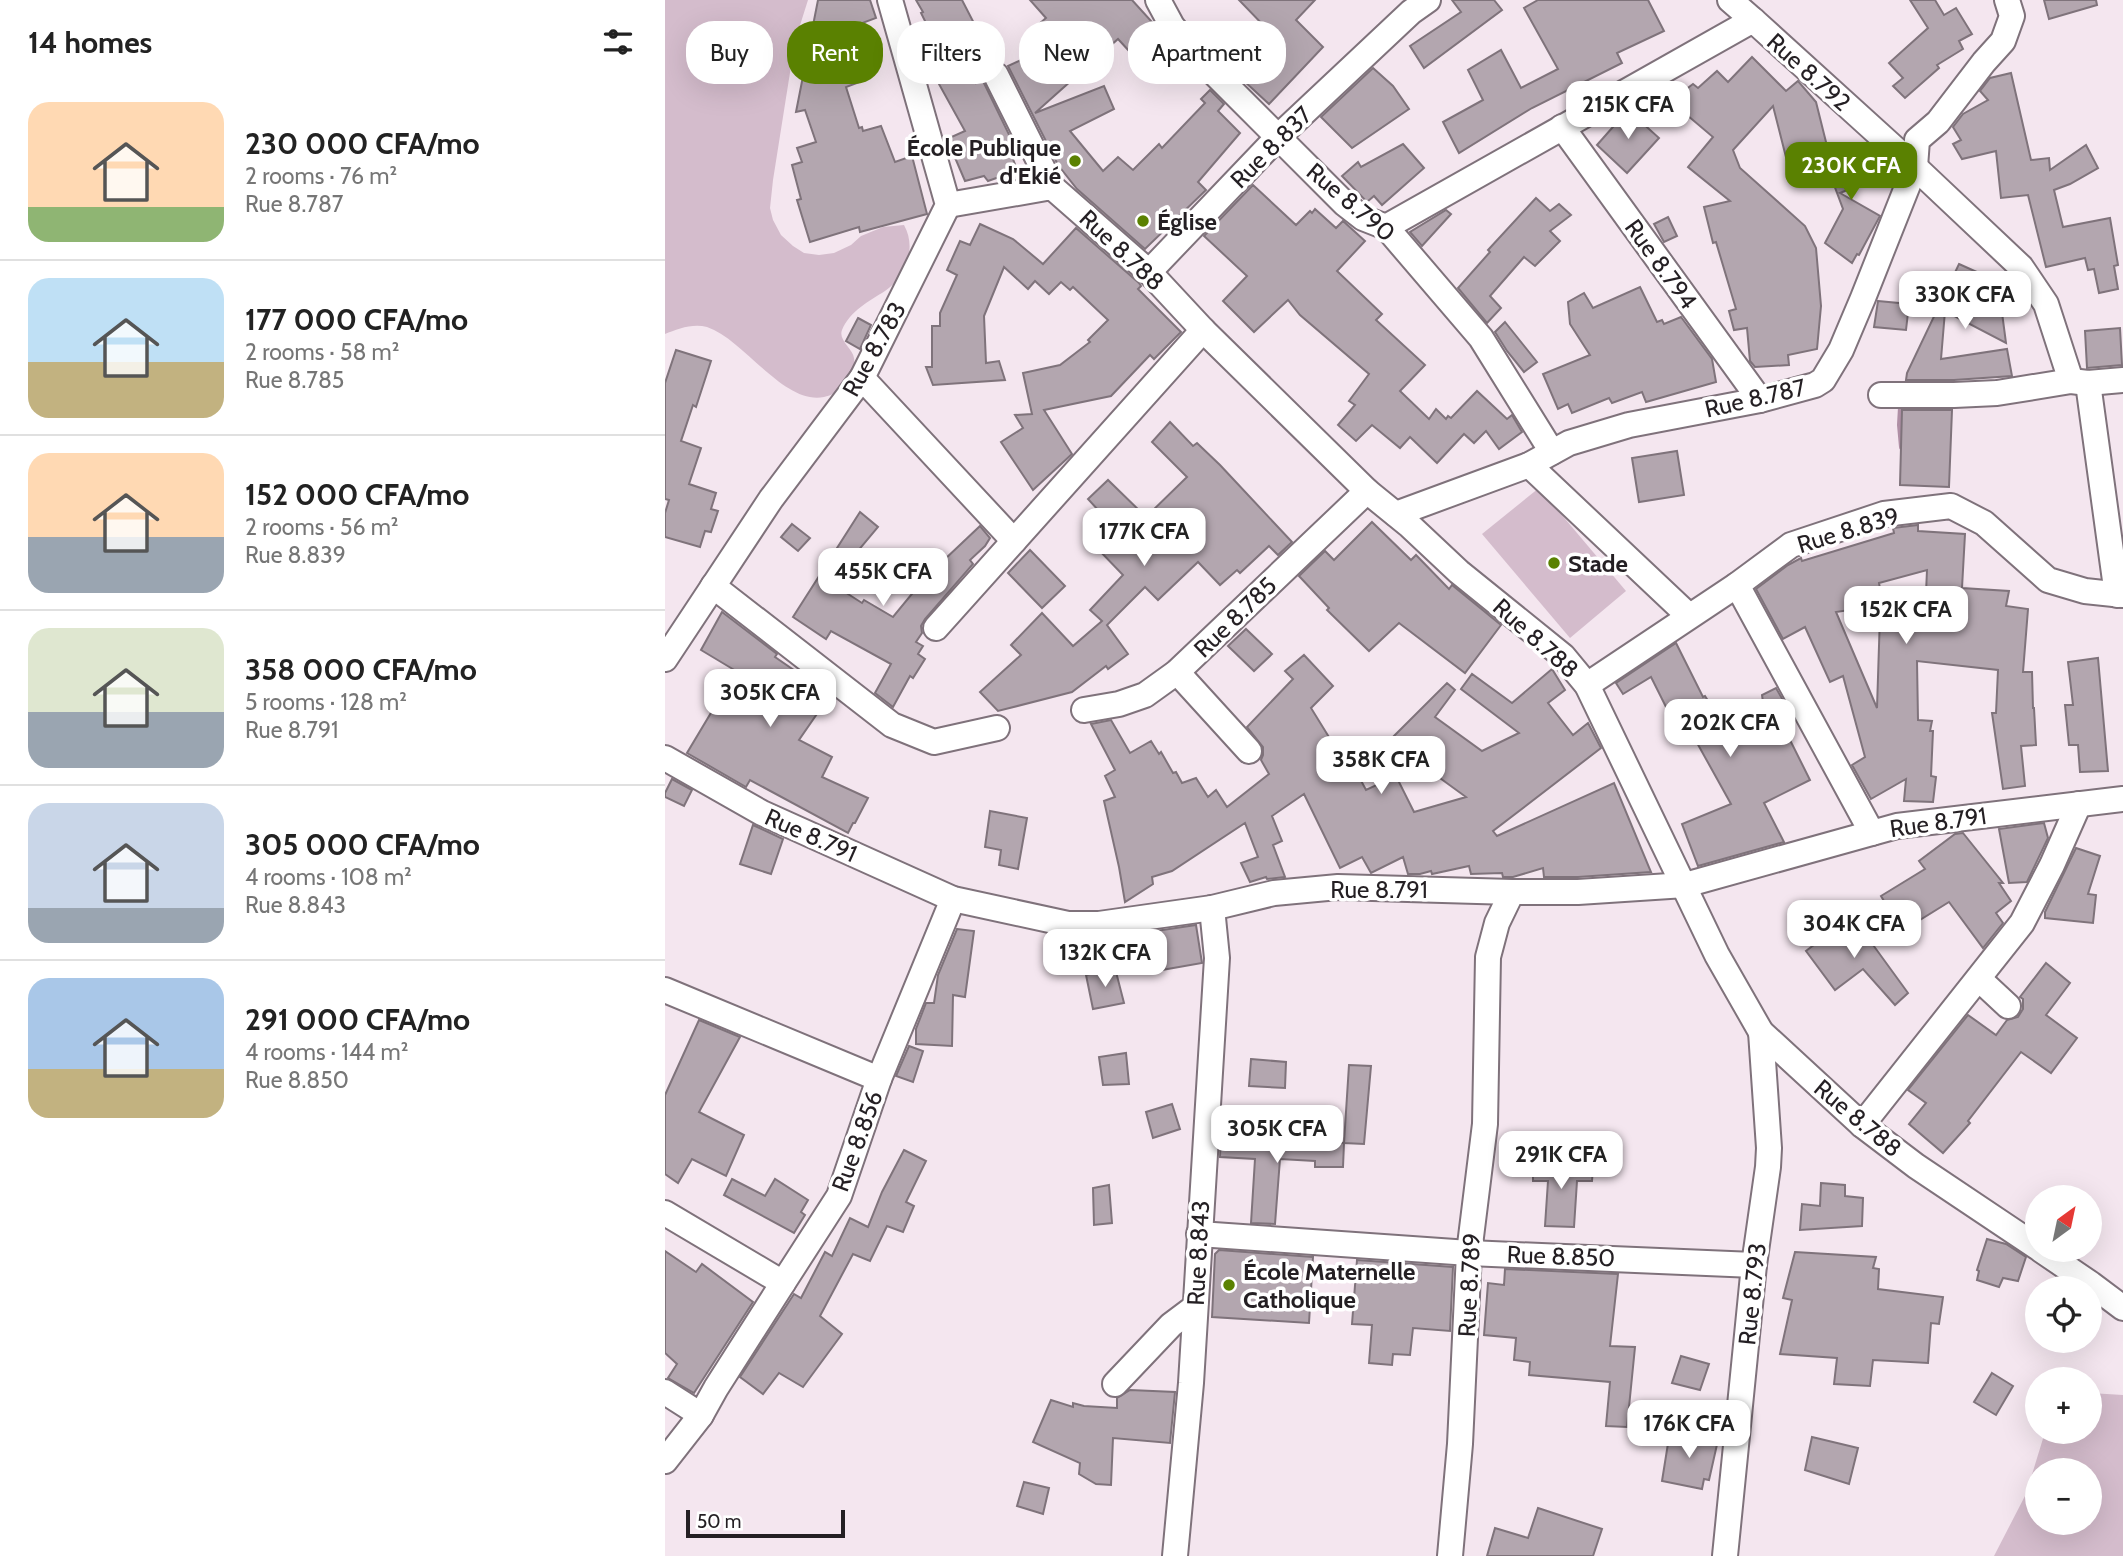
<!DOCTYPE html>
<html lang="en">
<head>
<meta charset="utf-8">
<style>
	:root { --surface:#fff; --page:#f2f2f2; --text:#222; --muted:#767676; --line:#e0e0e0; --accent:#5a8101 }
	body { margin:0; font-family:Cabin,sans-serif; background:var(--page); color:var(--text); height:100vh; display:flex; flex-direction:column; font-size:26px; white-space:nowrap }
	* { box-sizing:border-box; margin:0 }
	p { font-size:23px; color:var(--muted) }
	.icon { flex:none; width:38px; height:38px; fill:none; stroke:currentColor; stroke-width:2; stroke-linecap:round; stroke-linejoin:round }
	.map { position:relative; flex:1; overflow:hidden }
	.panel { display:flex; flex-direction:column; background:var(--surface); width:665px }
	.panel>* { flex:none }
	.guide { position:absolute; left:21px; top:21px; width:665px; height:63px; display:flex; gap:14px }
	.needle { width:46px; rotate:33deg }
	.controls { position:absolute; left:1360px; top:1185px; display:grid; gap:14px }
	.controls a { display:grid; place-items:center; width:77px; height:77px; border-radius:50%; background:var(--surface); box-shadow:0 7px 28px #0002; font-size:35px }
	.scale { position:absolute; left:21px; bottom:18px; width:159px; box-sizing:border-box; padding-left:7px; border:4px solid #241f23; border-top:0; font-size:19px; line-height:24px; white-space:nowrap; color:#241f23; -webkit-text-stroke:5px #fff; paint-order:stroke }
	.price { position:absolute; translate:-50% -60px; padding:0 16px; border-radius:14px; background:#fff; color:#222; font-size:23px; line-height:46px; filter:drop-shadow(0 2px 4px #0008) }
	.price::after { content:''; position:absolute; left:50%; top:42px; width:21px; height:16px; margin-left:-10px; background:inherit; clip-path:polygon(0 0,100% 0,50% 100%) }
	.price.selected { background:var(--accent); color:#fff }
	ul { padding:0; list-style:none }
	li { display:flex; align-items:center; gap:21px; height:175px; padding:0 28px }
	li+li { border-top:2px solid var(--line) }
	li span { display:grid; place-items:center; flex:none; width:196px; height:140px; border-radius:21px; color:#555 }
	li>.icon { margin-inline-start:auto }
	span .icon { width:84px; height:84px; fill:#fffc; stroke-width:1 }
	li b { font-size:30px }
	h2 { display:flex; justify-content:space-between; align-items:center; height:84px; padding:0 28px; font-size:30px }
	.pill { padding:0 24px; border-radius:28px; background:var(--surface); box-shadow:0 7px 28px #0002; font-size:24px; line-height:63px }
	.pill.selected { background:var(--accent); color:#fff }
	main { display:flex; flex:1; min-height:0 }
	.map>svg:first-child { display:block }
</style>
</head>
<body>
<main>
<section class="panel">
<h2>14 homes<svg class="icon" aria-label="filters" viewBox="0 0 24 24"><path d="M4 7h16M4 17h16"/><circle cx="9" cy="7" r="2"/><circle cx="15" cy="17" r="2"/></svg></h2>
<ul>
<li><span style="background:linear-gradient(#ffd9b3 75%,#8fb573 0)"><svg class="icon" aria-label="home" viewBox="0 0 24 24"><path d="M3 11l9-7 9 7M6 9v11h12V9"/></svg></span><div><b>230 000 CFA/mo</b><p>2 rooms · 76 m²</p><p>Rue 8.787</p></div></li>
<li><span style="background:linear-gradient(#bfe0f5 60%,#c2b280 0)"><svg class="icon" aria-label="home" viewBox="0 0 24 24"><path d="M3 11l9-7 9 7M6 9v11h12V9"/></svg></span><div><b>177 000 CFA/mo</b><p>2 rooms · 58 m²</p><p>Rue 8.785</p></div></li>
<li><span style="background:linear-gradient(#ffd9b3 60%,#9aa5b1 0)"><svg class="icon" aria-label="home" viewBox="0 0 24 24"><path d="M3 11l9-7 9 7M6 9v11h12V9"/></svg></span><div><b>152 000 CFA/mo</b><p>2 rooms · 56 m²</p><p>Rue 8.839</p></div></li>
<li><span style="background:linear-gradient(#dfe7d0 60%,#9aa5b1 0)"><svg class="icon" aria-label="home" viewBox="0 0 24 24"><path d="M3 11l9-7 9 7M6 9v11h12V9"/></svg></span><div><b>358 000 CFA/mo</b><p>5 rooms · 128 m²</p><p>Rue 8.791</p></div></li>
<li><span style="background:linear-gradient(#c9d6e8 75%,#9aa5b1 0)"><svg class="icon" aria-label="home" viewBox="0 0 24 24"><path d="M3 11l9-7 9 7M6 9v11h12V9"/></svg></span><div><b>305 000 CFA/mo</b><p>4 rooms · 108 m²</p><p>Rue 8.843</p></div></li>
<li><span style="background:linear-gradient(#a9c7e8 65%,#c2b280 0)"><svg class="icon" aria-label="home" viewBox="0 0 24 24"><path d="M3 11l9-7 9 7M6 9v11h12V9"/></svg></span><div><b>291 000 CFA/mo</b><p>4 rooms · 144 m²</p><p>Rue 8.850</p></div></li>
</ul>
</section>
<div class="map">
<svg width="1458" height="1556" viewBox="0 0 1458 1556">
	<rect width="100%" height="100%" fill="#f4e6ef"/>
	<g fill="#d4bccc" fill-rule="evenodd">
		<path d="M0,0H143L130,41L108,180L105,208L108,220L116,235L128,246L139,253L154,255L169,253L186,245L196,236L218,227L239,225C252,248 241,277 220,291C204,301 185,311 177,330C173,340 188,349 189,358C192,376 175,394 159,397C118,405 80,340 42,327C28,323 12,329 0,334Z"/>
		<path d="M874,488L961,591L905,638L817,534Z"/>
		<path d="M1425,1393L1458,1395V1556H1329L1361,1494L1380,1432H1424ZM1372,1470H1424V1522H1372Z"/>
	</g>
	<g fill="none" stroke-linecap="round" stroke-linejoin="round">
		<path stroke="#af8fa5" stroke-width="6" d="M1236,407L1235,425L1237,447"/>
	</g>
	<g fill="#b3a6af" stroke="#7f737b" stroke-width="2" fill-rule="evenodd">
		<path d="M153,0H205L211,18L181,29L200,80L181,87L194,128L197,127L198,131L216,126L230,162L247,156L262,214L195,232L194,227L145,242L132,200L136,199L127,165L137,162L132,148L151,142L140,110L131,112Z"/>
		<path d="M251,0H297L312,29L287,42L311,83L317,79L352,151L346,154L353,172L339,179L337,176L323,181L319,176L300,181L282,139L300,131L259,57L274,49L256,13L258,12Z"/>
		<path d="M365,0H467L487,22L484,24L489,30L465,52L453,39L370,113L439,86L449,109L405,131L438,171L453,157L468,170L494,144L497,148L540,103L536,99L545,90L559,104L553,111L575,133L533,182L541,190L480,249L412,189L393,165L343,66L384,47L368,29L381,18Z"/>
		<path d="M574,0H650L631,20L658,47L604,104L566,69L603,30Z"/>
		<path d="M787,0H829L837,10L759,68L745,46L796,12Z"/>
		<path d="M873,0H983L999,31L952,53L957,63L867,108L794,153L778,122L818,100L803,70L836,50L856,88L893,69L859,8Z"/>
		<path d="M1245,0H1270L1279,15L1291,8L1307,34L1294,41L1298,49L1272,65L1274,68L1240,98L1228,86L1238,78L1224,63L1263,28Z"/>
		<path d="M1379,0H1431L1432,5L1384,19Z"/>
		<path d="M1087,57L1121,91L1133,81L1151,102L1164,154L1123,165L1108,106L1068,150L1075,168L1140,226L1151,248L1156,306L1152,349L1123,355L1124,365L1090,367L1085,361L1082,328L1069,330L1064,311L1071,309L1051,242L1048,243L1039,207L1065,201L1023,167L1048,137L1009,104L1013,101L1011,97L1028,84L1033,88L1052,71L1063,82Z"/>
		<path d="M708,68L728,86L744,109L687,148L656,117Z"/>
		<path d="M1346,73L1366,160L1384,158L1385,170L1421,145L1433,168L1405,184L1389,190L1398,227L1445,218L1453,265L1449,266L1453,289L1434,293L1429,269L1423,270L1420,258L1381,267L1363,195L1336,198L1331,151L1297,159L1288,144L1296,140L1288,127L1298,114L1323,100L1315,91L1325,78Z"/>
		<path d="M963,110L994,138L962,173L932,145Z"/>
		<path d="M738,144L759,168L717,205L709,196L702,202L677,176L693,162L696,167Z"/>
		<path d="M1197,144L1210,179L1175,193L1215,216L1194,255L1192,254L1187,263L1160,243L1178,209L1159,158Z"/>
		<path d="M588,185L631,225L645,211L647,213L650,209L671,228L678,221L700,241L672,271L717,314L711,320L760,365L735,391L764,419L771,409L781,419L783,416L786,418L812,391L842,419L847,415L857,432L834,449L821,431L809,443L799,434L772,463L745,437L735,448L707,425L691,441L673,425L690,405L684,401L704,374L635,315L623,300L589,332L558,301L582,276L539,236Z"/>
		<path d="M871,198L885,211L894,204L906,215L885,231L895,241L870,266L859,257L825,296L836,308L822,323L793,288L825,252L823,250Z"/>
		<path d="M781,210L786,214L757,246L745,232Z"/>
		<path d="M1003,217L1012,236L999,242L989,224Z"/>
		<path d="M315,224L348,239L378,264L411,228L474,283L476,286L473,289L516,332L489,359L485,355L446,396L379,410L407,454L368,490L336,442L358,428L350,415L367,414L358,373L395,365L425,342L423,340L443,320L408,287L405,290L396,282L384,294L370,281L363,289L339,267L319,316L321,363L334,361L340,380L268,385L261,367H267V326H275V313L292,275L282,270L295,241L305,245Z"/>
		<path d="M1294,264L1343,286L1333,306L1336,305L1341,343L1280,311L1276,359L1342,349L1347,376L1289,380H1241L1242,373Z"/>
		<path d="M975,287L992,322L997,320L999,324L1016,317L1019,321L1047,359L1051,382L981,402L977,392L947,403L944,398L907,413L903,404L893,409L878,374L925,355L905,324L903,302L919,293L928,308Z"/>
		<path d="M1213,301L1244,304L1241,330L1209,327Z"/>
		<path d="M193,318L206,325L195,349L181,341Z"/>
		<path d="M840,322L872,362L859,372L842,351L830,332Z"/>
		<path d="M1455,328L1457,365L1422,368L1420,331Z"/>
		<path d="M11,350L46,361L31,407L28,405L16,441L36,448L24,484L51,493L46,509L53,511L46,532L40,531L35,547L0,537V513L4,500L0,499V383Z"/>
		<path d="M1237,410H1287L1284,487L1235,485Z"/>
		<path d="M505,422L528,446L532,443L555,465L627,542L613,555L604,546L575,573L572,570L555,585L533,562L493,600L480,587L442,625L463,654L443,669L441,666L407,692L333,711L315,692L356,655L346,645L377,613L408,646L437,621L425,610L458,575L431,547L449,529L432,513L434,511L423,499L443,480L481,517L522,477L487,442Z"/>
		<path d="M1012,451L1019,495L974,502L967,458Z"/>
		<path d="M195,512L213,527L166,583L197,603L199,600L228,617L260,578L315,526L325,538L320,546L305,560L308,564L260,619L256,626L257,633L251,642L258,646L253,654L260,659L248,678L245,676L228,707L210,693L226,664L166,631L161,639L128,617Z"/>
		<path d="M707,522L746,560L751,555L784,589L787,585L836,625L800,673L734,623L704,651L662,610L664,608L634,576L660,551L669,560Z"/>
		<path d="M127,524L145,538L133,551L116,537Z"/>
		<path d="M1253,525V531L1300,534L1297,588L1344,591L1341,606L1363,609L1358,672H1367L1368,708H1369L1371,745L1356,746L1360,786L1338,789L1327,713H1331L1333,670L1252,661L1253,720L1267,721L1265,731H1268L1266,776L1271,777L1268,802L1239,801L1241,779L1206,799L1187,765L1200,757L1178,676L1165,682L1140,627L1118,639L1091,589L1123,565L1136,558L1137,561L1229,533L1228,528ZM1262,570L1260,616L1215,615L1212,708L1171,612L1218,605L1214,583Z"/>
		<path d="M365,550L400,586L377,608L343,573Z"/>
		<path d="M57,612L112,654L110,657L165,695L134,740L167,757L157,777L203,798L190,823H188L183,833L85,780L81,787L22,753L71,671L36,650Z"/>
		<path d="M581,629L607,654L589,671L563,646Z"/>
		<path d="M1011,643L1038,697L1040,696L1054,718L1066,712L1069,715L1098,702L1097,695L1111,688L1127,716L1116,722L1145,780L1099,803L1119,842L1033,866L1017,824L1066,804L1011,705L1002,709L986,677L958,694L951,683Z"/>
		<path d="M639,655L668,686L646,708L688,776L692,773L701,790L731,776L749,812L801,797L724,741L782,683L790,690L770,717L817,751L854,733L796,689L807,674L847,703L887,669L900,690L883,703L908,735L923,723L936,748L828,831L832,836L949,783L986,872L913,877H879L878,868L848,877H838L837,873L806,874L804,866L767,874L766,871L755,874H743L738,857L706,873L697,857L675,868L639,794L607,816L617,841L608,845L620,877L602,879L601,877L585,882L576,863L593,857L580,823L507,871L487,877L488,884L460,902L454,867L439,801L450,797L440,776L450,770L426,724L446,720L465,753L486,741L494,754L496,752L508,773L511,772L517,783L531,778L543,797L551,790L562,807L604,774L596,760L598,755V747L582,727L628,679L620,671Z"/>
		<path d="M1433,658L1443,771L1415,772L1413,745H1404L1400,705H1408L1403,662Z"/>
		<path d="M7,779L27,790L19,806L0,797V793Z"/>
		<path d="M325,811L362,818L353,869L334,865L336,850L320,847Z"/>
		<path d="M1379,823L1383,838L1362,882L1344,883L1334,829Z"/>
		<path d="M88,825L118,839L106,874L75,864Z"/>
		<path d="M1298,833L1338,883H1334L1346,901L1331,913L1338,923L1318,948L1284,902L1237,931L1216,896L1260,869L1254,861L1290,834Z"/>
		<path d="M1411,848L1435,856L1423,894L1431,895L1428,923L1380,918V912Z"/>
		<path d="M1187,916L1243,993L1230,1005L1198,969L1170,990L1141,951Z"/>
		<path d="M531,925L537,963L491,971L484,932Z"/>
		<path d="M292,929L309,931L300,997L288,995L287,1046L251,1044V1029L261,1003H269L273,975Z"/>
		<path d="M1381,963L1405,983L1381,1015L1412,1038L1386,1073L1356,1052L1303,1121L1305,1123L1278,1153L1244,1124L1261,1103L1243,1090L1303,1015L1331,1035L1342,1020L1353,1017L1358,1009V999L1355,997Z"/>
		<path d="M450,968L459,1003L428,1009L421,975Z"/>
		<path d="M34,1020L75,1037L34,1112L79,1135L61,1176L27,1159L13,1183L0,1174V1095Z"/>
		<path d="M244,1046L258,1051L248,1082L231,1076Z"/>
		<path d="M461,1053L464,1084L438,1085L434,1057Z"/>
		<path d="M586,1059L621,1062L620,1088L584,1086Z"/>
		<path d="M684,1065L706,1066L699,1144L679,1143Z"/>
		<path d="M507,1104L515,1129L488,1138L481,1112Z"/>
		<path d="M556,1135L679,1143L678,1167H650V1161L615,1159L610,1224L586,1223L590,1159L555,1157Z"/>
		<path d="M239,1150L261,1161L241,1202L249,1206L238,1232L222,1226L205,1261L188,1254L155,1316L177,1334L138,1387L114,1373L98,1394L75,1377L129,1294L136,1298L160,1252L167,1256L185,1218L203,1227L217,1192Z"/>
		<path d="M868,1160L886,1162V1165L928,1168L927,1181H912L909,1227L880,1226L883,1181H868Z"/>
		<path d="M67,1179L100,1196L110,1179L143,1200L136,1212L140,1215L129,1233L59,1195Z"/>
		<path d="M1156,1183L1180,1185V1196L1198,1198L1197,1226L1135,1230L1137,1204L1155,1206Z"/>
		<path d="M444,1185L447,1223L429,1225L428,1188Z"/>
		<path d="M1322,1239L1341,1244L1361,1257L1353,1281L1338,1278L1334,1287L1312,1280L1314,1271L1312,1270Z"/>
		<path d="M554,1250L648,1257L644,1323L547,1317L550,1254Z"/>
		<path d="M0,1251L31,1272L37,1264L88,1302L29,1393L3,1378L12,1364L0,1353Z"/>
		<path d="M1130,1252L1211,1257L1208,1268L1214,1269L1213,1289L1278,1297L1274,1324L1266,1323L1263,1363L1208,1360L1205,1386L1169,1384L1172,1358L1115,1354L1127,1300L1118,1298Z"/>
		<path d="M692,1260L788,1267L785,1331L748,1328L745,1355L728,1354L727,1365L704,1363L707,1325L687,1324Z"/>
		<path d="M840,1269L953,1274L945,1346L970,1347L962,1427L941,1426L945,1382L864,1375L865,1362L849,1360L851,1338L819,1335L823,1283L839,1285Z"/>
		<path d="M1016,1356L1044,1364L1035,1390L1007,1383Z"/>
		<path d="M1327,1373L1348,1386L1331,1415L1309,1402Z"/>
		<path d="M465,1390L510,1392L505,1443L448,1438L446,1485L431,1484L414,1474L415,1463L368,1442L386,1400L408,1407V1403L419,1406L452,1408V1398Z"/>
		<path d="M1005,1431L1053,1440L1044,1480L1039,1479L1037,1489L997,1481Z"/>
		<path d="M1147,1437L1193,1448L1184,1484L1140,1470Z"/>
		<path d="M359,1482L384,1488L378,1514L352,1506Z"/>
		<path d="M873,1508L937,1529L928,1556H822L830,1528L863,1538Z"/>
	</g>
	<g fill="none" stroke-linecap="round" stroke-linejoin="round">
		<defs>
			<g id="street">
				<path d="M493,0L507,26L532,56L680,204L698,218L721,227L816,338L887,452"/>
				<path d="M1065,0L1088,20"/>
				<path d="M331,75L387,187"/>
				<path d="M897,127L1095,400"/>
				<path d="M283,205L387,187L484,272L538,330L702,491L745,526L794,572L898,656L922,685L1052,955L1096,1032L1197,1125L1251,1166L1372,1247"/>
				<path d="M721,227L1088,20L1250,167L1356,267L1381,304L1406,381"/>
				<path d="M484,272L613,137L746,12L763,0"/>
				<path d="M197,378L349,541"/>
				<path d="M1423,383L1452,595"/>
				<path d="M1216,395H1289L1332,393L1406,381L1423,383L1458,380"/>
				<path d="M864,465L1024,616"/>
				<path d="M731,514L864,465L904,443L964,425L1095,400L1150,385L1158,380L1176,350L1198,298L1250,167L1252,140L1273,122L1319,62L1338,41L1347,16L1342,0"/>
				<path d="M1072,585L1207,833"/>
				<path d="M48,586L227,725L269,742L332,728"/>
				<path d="M271,628L538,330"/>
				<path d="M0,659L106,499L197,378L283,205L225,0"/>
				<path d="M512,672L584,751"/>
				<path d="M922,685L1072,585L1126,545L1219,514L1286,506L1319,523L1383,580L1420,591L1458,595"/>
				<path d="M419,710L454,704L480,695L512,672L702,491"/>
				<path d="M0,758L97,813L288,899L403,924H434L547,908L609,893L673,887L847,892H913L1020,885L1232,826L1458,799"/>
				<path d="M1314,979L1343,1006"/>
				<path d="M0,990L214,1079L174,1196L118,1283L0,1213"/>
				<path d="M214,1079L288,899"/>
				<path d="M1197,1125L1357,923L1387,865L1414,804"/>
				<path d="M534,1234L804,1253L1089,1265"/>
				<path d="M1376,1250L1426,1284L1458,1308"/>
				<path d="M450,1384L506,1325L530,1307"/>
				<path d="M0,1392L36,1415"/>
				<path d="M0,1461L36,1415L51,1388L118,1283"/>
				<path d="M510,1556L526,1383L552,958L547,908"/>
				<path d="M785,1556L795,1444L804,1253L820,1124L823,957L832,923L847,892"/>
				<path d="M1060,1556L1089,1265L1103,1167L1104,1148L1096,1032"/>
			</g>
		</defs>
		<use href="#street" stroke="#7f727b" stroke-width="28"/>
		<use href="#street" stroke="#fff" stroke-width="24"/>
	</g>
	<g fill="#5a8101" stroke="#fff" stroke-width="2.5">
		<circle cx="410" cy="161" r="7"/>
		<circle cx="478" cy="221" r="7"/>
		<circle cx="889" cy="563" r="7"/>
		<circle cx="564" cy="1285" r="7"/>
	</g>
	<g text-anchor="middle" dominant-baseline="central" stroke-width="7" stroke-linejoin="round" paint-order="stroke">
		<g font-size="24" fill="#241f23" stroke="#fff">
			<text transform="translate(1144 72) rotate(42)">Rue 8.792</text>
			<text transform="translate(606 147) rotate(-45)">Rue 8.837</text>
			<text transform="translate(686 202) rotate(40)">Rue 8.790</text>
			<text transform="translate(457 250) rotate(43)">Rue 8.788</text>
			<text transform="translate(996 264) rotate(54)">Rue 8.794</text>
			<text transform="translate(209 349) rotate(-61)">Rue 8.783</text>
			<text transform="translate(1090 398) rotate(-13)">Rue 8.787</text>
			<text transform="translate(1183 530) rotate(-17)">Rue 8.839</text>
			<text transform="translate(570 617) rotate(-44)">Rue 8.785</text>
			<text transform="translate(871 638) rotate(42)">Rue 8.788</text>
			<text transform="translate(1273 822) rotate(-8)">Rue 8.791</text>
			<text transform="translate(146 835) rotate(24)">Rue 8.791</text>
			<text x="714" y="889">Rue 8.791</text>
			<text transform="translate(1193 1118) rotate(40)">Rue 8.788</text>
			<text transform="translate(192 1141) rotate(-70)">Rue 8.856</text>
			<text transform="translate(533 1253) rotate(-87)">Rue 8.843</text>
			<text transform="translate(896 1256) rotate(2)">Rue 8.850</text>
			<text transform="translate(804 1285) rotate(-87)">Rue 8.789</text>
			<text transform="translate(1087 1294) rotate(-84)">Rue 8.793</text>
		</g>
		<g font-size="24" font-weight="bold" fill="#241f23" stroke="#fff" text-anchor="start">
			<text x="396" y="147" text-anchor="end">École Publique<tspan x="396" dy="28">d'Ekié</tspan></text>
			<text x="492" y="221">Église</text>
			<text x="903" y="563">Stade</text>
			<text x="578" y="1271">École Maternelle<tspan x="578" dy="28">Catholique</tspan></text>
		</g>
	</g>
</svg>
<div class="controls">
<a><svg class="needle" viewBox="-14 -14 28 28"><path d="M0-13l5 13h-10z" fill="#e53935"/><path d="M0 13l5-13h-10z" fill="#767676"/></svg></a>
<a><svg class="icon" aria-label="locate" viewBox="0 0 24 24"><circle cx="12" cy="12" r="6"/><path d="M12 2v4M12 18v4M2 12h4M18 12h4"/></svg></a>
<a>+</a>
<a>−</a>
</div>
<div class="scale">50 m</div>
<b class="price" style="left:963px;top:141px">215K CFA</b>
<b class="price selected" style="left:1186px;top:202px">230K CFA</b>
<b class="price" style="left:1300px;top:331px">330K CFA</b>
<b class="price" style="left:479px;top:568px">177K CFA</b>
<b class="price" style="left:218px;top:608px">455K CFA</b>
<b class="price" style="left:1241px;top:646px">152K CFA</b>
<b class="price" style="left:105px;top:729px">305K CFA</b>
<b class="price" style="left:1065px;top:759px">202K CFA</b>
<b class="price" style="left:716px;top:796px">358K CFA</b>
<b class="price" style="left:1189px;top:960px">304K CFA</b>
<b class="price" style="left:440px;top:989px">132K CFA</b>
<b class="price" style="left:612px;top:1165px">305K CFA</b>
<b class="price" style="left:896px;top:1191px">291K CFA</b>
<b class="price" style="left:1024px;top:1460px">176K CFA</b>
<div class="guide">
<a class="pill">Buy</a>
<a class="pill selected">Rent</a>
<a class="pill">Filters</a>
<a class="pill">New</a>
<a class="pill">Apartment</a>
</div>
</div>
</main>
</body>
</html>
